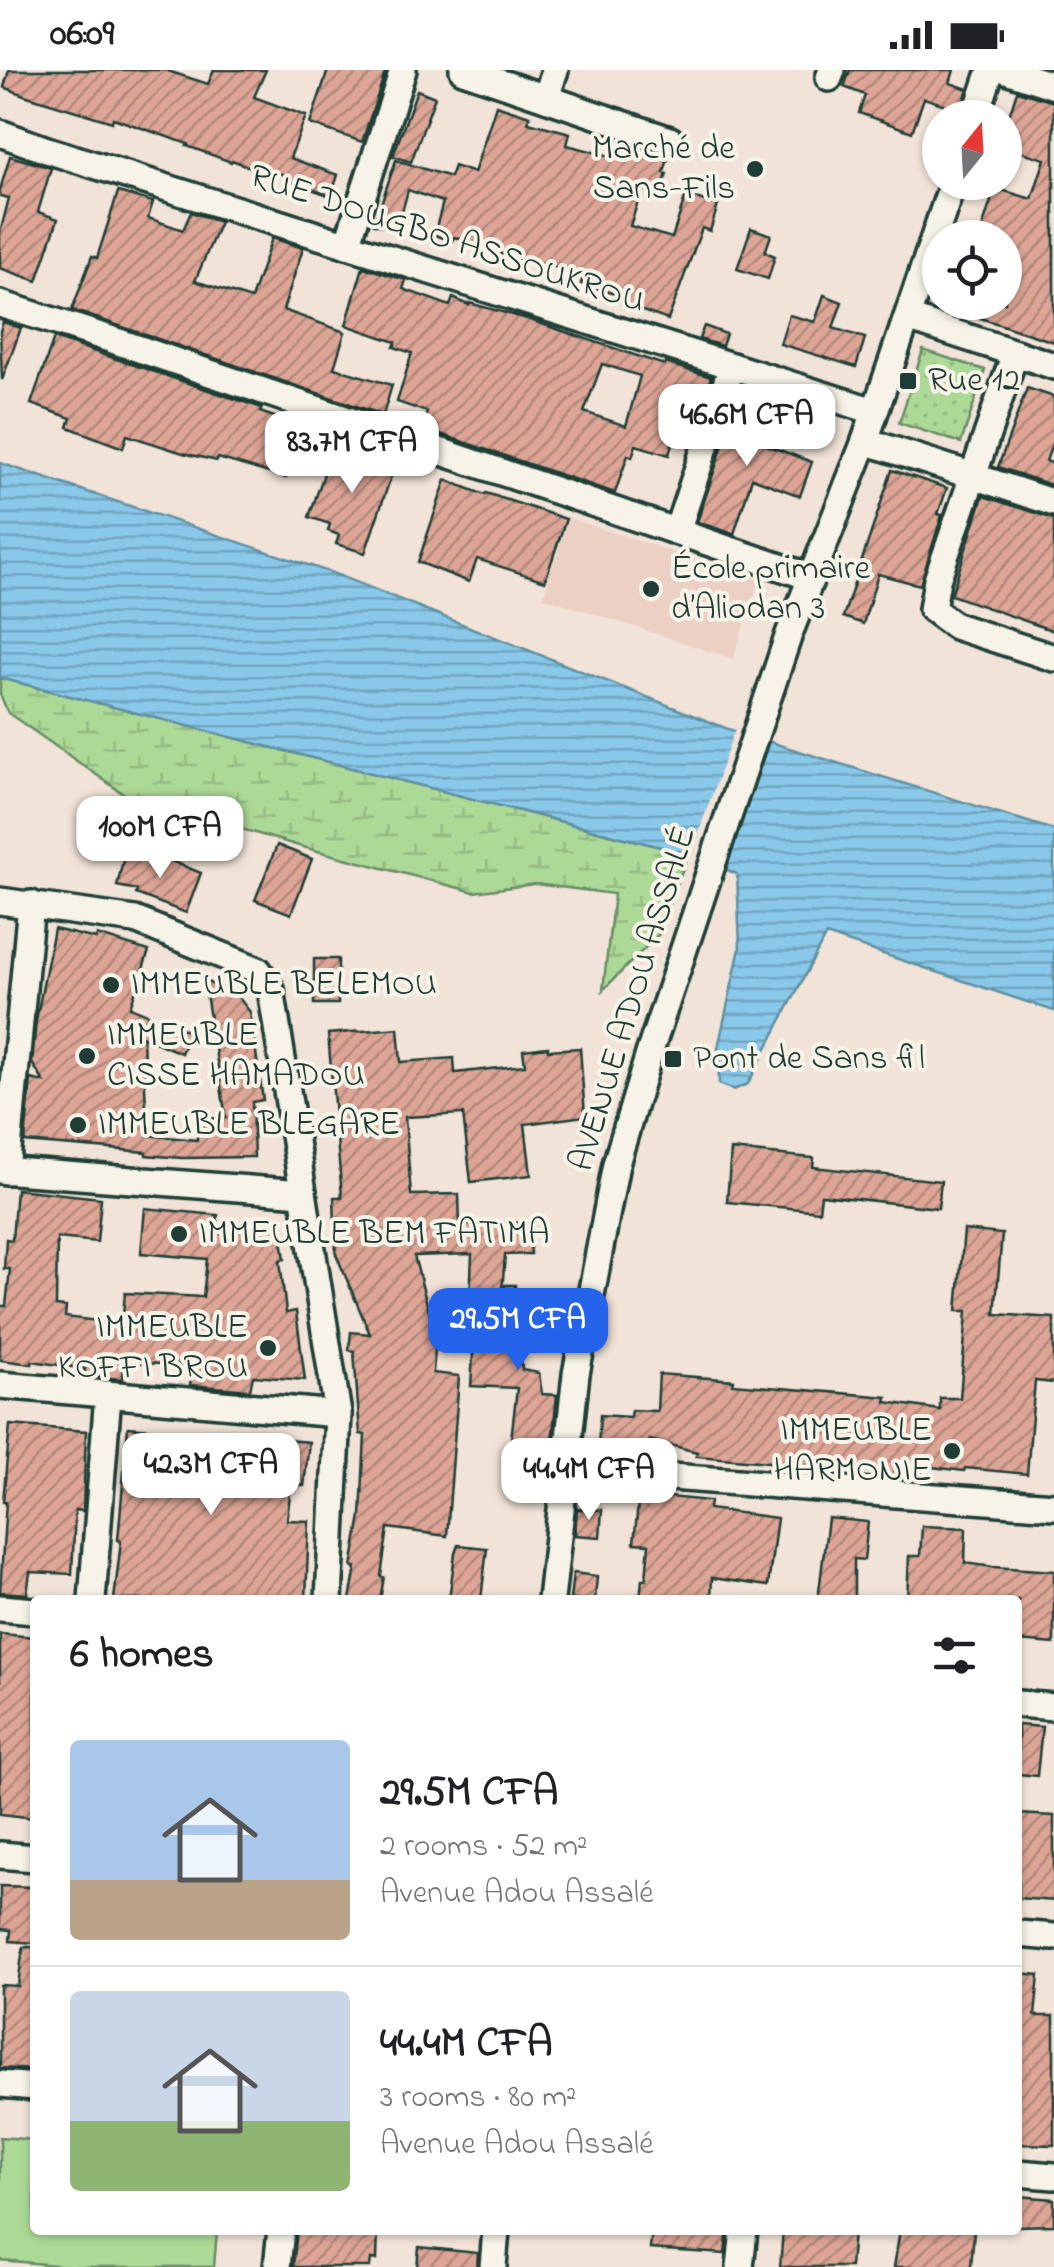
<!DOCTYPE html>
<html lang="en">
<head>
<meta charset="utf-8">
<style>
	:root { --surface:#fff; --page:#f2f2f2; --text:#202124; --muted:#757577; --line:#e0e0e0; --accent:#2563eb }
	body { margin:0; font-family:"Indie Flower",sans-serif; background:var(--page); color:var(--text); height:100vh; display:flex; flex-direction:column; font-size:38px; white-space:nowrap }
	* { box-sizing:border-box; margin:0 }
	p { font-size:32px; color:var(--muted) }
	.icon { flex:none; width:55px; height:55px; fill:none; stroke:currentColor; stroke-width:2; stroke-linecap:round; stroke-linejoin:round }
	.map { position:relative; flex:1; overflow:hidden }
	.panel { position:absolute; left:30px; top:1525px; width:992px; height:640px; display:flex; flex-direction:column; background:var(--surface); border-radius:10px; box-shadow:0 2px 8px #0004 }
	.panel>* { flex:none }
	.needle { width:65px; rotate:18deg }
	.buttons { position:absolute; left:922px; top:30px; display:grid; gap:20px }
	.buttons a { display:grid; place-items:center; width:100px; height:100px; border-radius:50%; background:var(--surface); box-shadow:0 2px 8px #0004; font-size:50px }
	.price { position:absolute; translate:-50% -85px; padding:0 22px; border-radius:20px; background:#fff; color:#222; font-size:32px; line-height:65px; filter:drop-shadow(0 2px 5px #0008) }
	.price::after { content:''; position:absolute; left:50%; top:60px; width:30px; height:22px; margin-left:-15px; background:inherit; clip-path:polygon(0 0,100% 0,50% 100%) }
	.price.selected { background:var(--accent); color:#fff }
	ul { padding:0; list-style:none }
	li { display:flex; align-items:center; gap:30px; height:250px; padding:0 40px }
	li+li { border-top:2px solid var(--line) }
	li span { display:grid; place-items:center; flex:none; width:280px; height:200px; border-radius:10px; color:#555 }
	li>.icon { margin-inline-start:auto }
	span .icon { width:120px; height:120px; fill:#fffc; stroke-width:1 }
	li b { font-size:42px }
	h2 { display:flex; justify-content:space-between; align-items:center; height:120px; padding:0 40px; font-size:42px }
	.status { display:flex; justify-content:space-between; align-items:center; height:70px; padding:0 50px; background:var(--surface); direction:ltr }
	.status svg { height:28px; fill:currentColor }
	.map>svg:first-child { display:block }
</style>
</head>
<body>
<div class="status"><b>06:09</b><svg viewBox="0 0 49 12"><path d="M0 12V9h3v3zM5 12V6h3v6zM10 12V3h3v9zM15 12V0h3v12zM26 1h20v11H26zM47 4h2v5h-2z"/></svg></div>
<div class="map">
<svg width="1054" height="2197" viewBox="0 0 1054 2197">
	<defs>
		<pattern id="wetland-marsh" width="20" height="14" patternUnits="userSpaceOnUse" patternTransform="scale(2.5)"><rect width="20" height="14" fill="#add997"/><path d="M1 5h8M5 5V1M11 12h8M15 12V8" fill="none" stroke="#94bb83"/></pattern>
		<pattern id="garden-dots" width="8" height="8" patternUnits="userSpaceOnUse" patternTransform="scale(2.5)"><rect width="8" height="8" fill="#add997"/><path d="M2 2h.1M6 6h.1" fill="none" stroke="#94bb83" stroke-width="1.8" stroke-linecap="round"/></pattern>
		<pattern id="water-rules" width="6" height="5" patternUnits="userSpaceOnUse" patternTransform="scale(2.5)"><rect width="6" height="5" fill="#8ac8ea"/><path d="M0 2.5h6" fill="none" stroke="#70a4be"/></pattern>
		<pattern id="building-hatch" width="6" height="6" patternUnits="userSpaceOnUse" patternTransform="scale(2.5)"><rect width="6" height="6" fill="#dda596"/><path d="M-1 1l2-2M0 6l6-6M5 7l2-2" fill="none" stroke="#b3887b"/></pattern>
	</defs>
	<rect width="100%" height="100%" fill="#f2e3d8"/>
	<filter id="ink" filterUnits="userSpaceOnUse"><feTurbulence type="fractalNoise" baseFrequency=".01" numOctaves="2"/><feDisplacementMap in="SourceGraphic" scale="20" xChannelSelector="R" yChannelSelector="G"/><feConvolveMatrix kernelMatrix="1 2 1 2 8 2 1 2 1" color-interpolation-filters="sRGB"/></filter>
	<g filter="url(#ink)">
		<path fill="#ecd0c4" d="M569,448L759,510L733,589L543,527Z"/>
		<path fill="#add997" stroke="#668b66" stroke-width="2.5" d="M0,2067L35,2070V2160H217L214,2197H77L0,2190Z"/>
		<path fill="url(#wetland-marsh)" stroke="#668b66" stroke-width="2.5" d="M0,608L688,784L659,864L603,920L614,824L535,814L474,822L299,776L124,724L8,643L0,624Z"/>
		<path fill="url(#garden-dots)" stroke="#668b66" stroke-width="2.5" d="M923,280L985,300L961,373L899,353Z"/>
		<path fill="url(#water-rules)" stroke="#5f90a1" stroke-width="2.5" d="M0,393L335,504L728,659L1054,760V941L826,865L748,1014L734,1020L719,1014L718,978L740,878L737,804L688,784L0,608Z"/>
		<path fill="#f2e3d8" d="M736,656L769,667L722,803L689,790Z"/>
		<g fill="url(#building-hatch)" stroke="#1f3d34" stroke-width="2.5" fill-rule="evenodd">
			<path d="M9,0H165L208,14L214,0H266L254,27L306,46L290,88L338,105L331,126L288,111L290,107L251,93L250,97L232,90L231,92L187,76L188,74L113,48L112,52L24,25L4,17Z"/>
			<path d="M328,0H386L362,72L310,54Z"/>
			<path d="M850,0H954L950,13L968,19L961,40L924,28L912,62L859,43L865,25L844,17Z"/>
			<path d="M417,20L435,27L411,92L393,86Z"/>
			<path d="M1017,21L1054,32V272L943,236L944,232H1005V168H979L995,118L1032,129L1045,89L1005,77V58Z"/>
			<path d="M496,35L530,46L528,52L570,63L567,75L614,87L618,75L639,83L640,79L668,88L664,103L667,104L660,125L642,119L630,156L672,168L686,125L718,135L710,161L702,158L668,250L622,234L625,227L581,214L583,206L533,190L532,194L495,182L454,167L452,171L434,165L443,132L408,120L397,160L374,154L396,90L450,107L454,96L474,103Z"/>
			<path d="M10,86L51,98L38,142L58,149L37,211L0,198V163L9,128L0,126V120Z"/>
			<path d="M118,122L153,132L148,148L183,160L191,142L220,152L195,211L251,229L272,168L303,178L283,240L345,262L334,298L392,315L383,345L72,240L92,186L97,188Z"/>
			<path d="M751,158L771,165L765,182L775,186L768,209L737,199Z"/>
			<path d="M363,197L406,210L403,219L450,236L453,228L469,235V233L524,248L664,295L665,293L711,307L691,368L675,363L669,385L636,375L632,387L628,385L615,423L422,358L427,342L397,332L412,283L394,277L396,272L346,255ZM602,294L640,306L626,356L584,342Z"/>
			<path d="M824,225L842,232L833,258L865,268L856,297L780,274L789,245L815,252Z"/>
			<path d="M3,252L21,258L2,310L0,261Z"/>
			<path d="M704,256L726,264L722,276L699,269Z"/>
			<path d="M54,268L262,338L260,342L303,357L286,408L218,388L217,391L183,383L127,365L123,378L68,357L71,348L31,334Z"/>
			<path d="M1027,318L1054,327V369L1046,391L1054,394V416L998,397Z"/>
			<path d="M741,322L763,328L750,369L812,392L800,426L752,408L734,464L697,452Z"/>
			<path d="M334,375L395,395L365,483L336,474L339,465L328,461L330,454L309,447Z"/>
			<path d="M892,400L947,418L938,444L942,445L920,515L878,504L863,554L843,547Z"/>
			<path d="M446,410L485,425L486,423L566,449L545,511L477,489L469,512L418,492Z"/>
			<path d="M983,426L1054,449V561L951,525Z"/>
			<path d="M277,775L312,789L291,844L255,830Z"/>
			<path d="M152,783L201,803L186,843L136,824L137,820L117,816L124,786L149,791Z"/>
			<path d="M54,859L96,869L97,865L149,881L130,937L190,962L181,983L143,967L147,1065L197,1070V1049L226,1048L204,911L235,923L250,942L263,1030L252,1032L254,1087L182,1088L146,1085V1082L25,1072L31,1009L44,1012L32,993L36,951Z"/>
			<rect x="314" y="889" width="24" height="45"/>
			<path d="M398,958L401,992L454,988L455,1003L525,995L523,980L548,977V980L580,978L585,1046L525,1054L531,1105L471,1112L463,1044L405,1047L411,1125L459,1124L460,1155L529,1152L531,1184L505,1185L501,1233L470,1230L472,1184L414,1186L436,1267L433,1303L459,1306L447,1466L388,1458L381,1506L384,1507L380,1530H350L356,1497H352L361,1446L365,1365L360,1364L354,1281L349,1280L351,1262L370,1264L336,1184L334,1127H342L328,964Z"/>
			<path d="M731,1080L814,1088L813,1097L941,1111L938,1138L821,1125L819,1141L727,1132Z"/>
			<path d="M16,1119L101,1128L97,1172L57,1168L56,1236L66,1237L65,1247L122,1254L125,1223L203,1227L207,1189L141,1183L145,1138L218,1145L216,1164L280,1156L285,1189L280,1190L286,1243L296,1241L305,1310L253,1306L250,1320L190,1315L192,1301L179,1299V1295L124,1292L123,1309L84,1306L85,1299L32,1291V1294L0,1290V1236H6L10,1199H4L6,1169L12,1170Z"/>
			<path d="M964,1160L1002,1164L995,1244L1054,1248V1313L1035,1311L1027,1404L965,1398L964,1401L923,1396L921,1410L887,1407V1402L696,1386L697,1382L650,1370L648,1387L629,1386L630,1380L598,1378L600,1345L630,1347L631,1340L657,1341L659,1304L734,1310L733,1314L887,1327L886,1332L940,1340V1328H960L967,1241H957Z"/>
			<path d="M505,1215H515L516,1229L546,1232L543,1265L519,1263L522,1300L539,1303L542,1324L557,1325L551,1381L510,1378L517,1318L471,1316L474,1269L500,1273Z"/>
			<path d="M10,1355L86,1361L83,1441L75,1440L72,1504L30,1502L27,1524L0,1522L6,1432H3Z"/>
			<path d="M128,1357L309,1372L304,1416L291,1415L287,1450L309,1451L306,1530H114L121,1471L118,1470Z"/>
			<path d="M639,1424L710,1431L709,1439L777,1448L768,1516L712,1508L711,1530L640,1529L642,1509H646L649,1474L634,1473Z"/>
			<path d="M577,1439L602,1440L600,1467L575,1465Z"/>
			<path d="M828,1448L868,1452L864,1490L854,1489V1530H818Z"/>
			<path d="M922,1456L966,1458L965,1493L993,1497L1054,1501V1574L1018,1571V1530H907L909,1486H920Z"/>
			<path d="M458,1475L487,1478L481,1530H449L455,1483Z"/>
			<path d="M573,1503L597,1506L595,1530H570Z"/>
			<path d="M0,1564L35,1567V1748L0,1744Z"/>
			<path d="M1018,1655L1042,1657L1037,1706L1018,1704Z"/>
			<path d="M1018,1744L1054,1746V1831L1018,1828Z"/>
			<path d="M0,1816L35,1817V1873L10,1871L11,1860L0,1859Z"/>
			<path d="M23,1877H35V2000L0,1998V1915L18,1916Z"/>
			<path d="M1018,1903L1039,1905L1035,1946H1054V2075L1018,2074Z"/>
			<path d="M1018,2126L1054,2129V2155L1018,2156Z"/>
			<path d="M297,2160H378L377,2190L371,2189L370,2197H293Z"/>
			<path d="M652,2160H728L725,2184L650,2179Z"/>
			<path d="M783,2160L853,2161L850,2197H780Z"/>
			<path d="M900,2160H974L971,2197H894Z"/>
			<path d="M419,2177L478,2183L477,2197H417Z"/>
		</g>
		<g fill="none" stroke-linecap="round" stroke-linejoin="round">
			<defs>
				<g id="minor">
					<path d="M463,0L670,70"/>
					<path d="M1006,0L1054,16"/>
					<path d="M829,8L832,0"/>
					<path d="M546,28L555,0"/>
					<path d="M975,48L991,0"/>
					<path d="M0,63L47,80L874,341"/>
					<path d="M347,175L403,0"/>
					<path d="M0,234L110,269L810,507"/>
					<path d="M1015,283L1054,296"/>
					<path d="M865,371L973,406L1015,283L908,248"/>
					<path d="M1054,433L973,406L937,510L932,539L955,556L1054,588"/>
					<path d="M677,461L732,296"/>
					<path d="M0,831L135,850L258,900L271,919L338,1344L329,1530"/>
					<path d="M0,1100L303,1123"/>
					<path d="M6,1101L31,834"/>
					<path d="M0,1315L338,1344"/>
					<path d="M565,1399L1054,1436"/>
					<path d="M92,1530L108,1324"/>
					<path d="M551,1530L576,1304L616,1094L649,984L789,564L865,371L953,112"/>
					<path d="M0,1538L35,1541"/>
					<path d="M1018,1634L1054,1637"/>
					<path d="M0,1785L35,1788"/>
					<path d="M1018,1864L1054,1867"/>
					<path d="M0,2014L35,2017"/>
					<path d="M1018,2103L1054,2106"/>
					<path d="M277,2197L281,2160"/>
					<path d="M493,2197L496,2160"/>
					<path d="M740,2197L744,2160"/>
				</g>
			</defs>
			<use href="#minor" stroke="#1f3d34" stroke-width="32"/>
			<use href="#minor" stroke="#f7f3e8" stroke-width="25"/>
		</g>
	</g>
	<g fill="#1f3d34" stroke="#f7f3e8" stroke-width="4">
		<circle cx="755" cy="99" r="10"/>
		<rect x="898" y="301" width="20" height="20" rx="5"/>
		<circle cx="651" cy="519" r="10"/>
		<circle cx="111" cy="915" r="10"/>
		<circle cx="87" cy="986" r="10"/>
		<rect x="663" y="979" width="20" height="20" rx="5"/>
		<circle cx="78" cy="1055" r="10"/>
		<circle cx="179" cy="1164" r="10"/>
		<circle cx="268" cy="1278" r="10"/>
		<circle cx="952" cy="1381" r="10"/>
	</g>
	<g text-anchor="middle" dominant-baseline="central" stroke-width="8" stroke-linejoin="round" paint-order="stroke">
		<g font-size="35" fill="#1f3d34" stroke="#f7f3e8" text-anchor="start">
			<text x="735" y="79" text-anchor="end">Marché de<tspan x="735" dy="40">Sans-Fils</tspan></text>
			<text x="928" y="311">Rue 12</text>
			<text x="671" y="499">École primaire<tspan x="671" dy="40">d’Aliodan 3</tspan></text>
			<text x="131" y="915">IMMEUBLE BELEMOU</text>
			<text x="107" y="966">IMMEUBLE<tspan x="107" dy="40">CISSE HAMADOU</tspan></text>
			<text x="693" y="989">Pont de Sans fil</text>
			<text x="98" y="1055">IMMEUBLE BLEGARE</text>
			<text x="199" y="1164">IMMEUBLE BEM FATIMA</text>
			<text x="248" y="1258" text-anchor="end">IMMEUBLE<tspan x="248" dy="40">KOFFI BROU</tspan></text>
			<text x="932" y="1361" text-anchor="end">IMMEUBLE<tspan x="932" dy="40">HARMONIE</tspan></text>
		</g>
		<g font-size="35" fill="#1f3d34" stroke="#f7f3e8">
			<text transform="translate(447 170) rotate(18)">RUE DOUGBO ASSOUKROU</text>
			<text transform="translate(634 929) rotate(-73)">AVENUE ADOU ASSALÉ</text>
		</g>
	</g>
</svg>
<div class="buttons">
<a><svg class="needle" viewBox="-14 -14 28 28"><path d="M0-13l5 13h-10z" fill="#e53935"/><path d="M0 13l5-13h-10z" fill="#757577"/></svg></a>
<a><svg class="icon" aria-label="locate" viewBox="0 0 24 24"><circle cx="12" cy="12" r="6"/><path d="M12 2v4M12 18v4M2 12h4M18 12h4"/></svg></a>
</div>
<b class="price" style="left:747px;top:399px">46.6M CFA</b>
<b class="price" style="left:352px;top:426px">83.7M CFA</b>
<b class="price" style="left:160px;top:811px">100M CFA</b>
<b class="price selected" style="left:518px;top:1303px">29.5M CFA</b>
<b class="price" style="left:211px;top:1448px">42.3M CFA</b>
<b class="price" style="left:589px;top:1453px">44.4M CFA</b>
<section class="panel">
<h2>6 homes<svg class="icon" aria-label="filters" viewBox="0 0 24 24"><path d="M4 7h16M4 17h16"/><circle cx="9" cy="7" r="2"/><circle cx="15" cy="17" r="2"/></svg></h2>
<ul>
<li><span style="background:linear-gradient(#a9c7e8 70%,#b9a48a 0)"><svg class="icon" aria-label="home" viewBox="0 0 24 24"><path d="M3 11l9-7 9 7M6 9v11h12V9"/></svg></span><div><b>29.5M CFA</b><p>2 rooms · 52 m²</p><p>Avenue Adou Assalé</p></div></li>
<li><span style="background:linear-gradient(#c9d6e8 65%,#8fb573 0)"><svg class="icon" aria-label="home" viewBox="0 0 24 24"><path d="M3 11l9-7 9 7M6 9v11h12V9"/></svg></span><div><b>44.4M CFA</b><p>3 rooms · 80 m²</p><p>Avenue Adou Assalé</p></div></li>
</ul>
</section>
</div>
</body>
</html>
